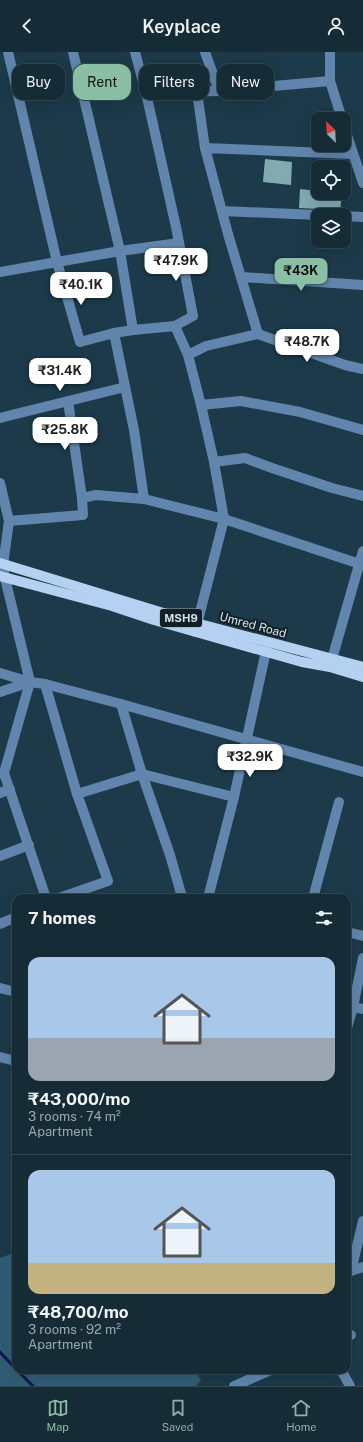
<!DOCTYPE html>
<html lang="en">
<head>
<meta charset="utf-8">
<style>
	:root { --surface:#152c37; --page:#223842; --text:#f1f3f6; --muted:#9da7ad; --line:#344852; --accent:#8abfa5 }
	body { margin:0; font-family:"Public Sans",sans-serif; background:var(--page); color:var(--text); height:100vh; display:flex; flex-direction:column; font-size:15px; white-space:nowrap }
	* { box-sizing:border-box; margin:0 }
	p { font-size:13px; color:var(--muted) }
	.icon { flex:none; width:22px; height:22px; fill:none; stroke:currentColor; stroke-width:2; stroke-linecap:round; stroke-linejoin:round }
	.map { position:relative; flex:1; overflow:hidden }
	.sheet { position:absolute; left:12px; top:842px; width:339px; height:480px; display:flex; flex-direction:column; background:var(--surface); border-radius:12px; box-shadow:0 4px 16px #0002,0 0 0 1px var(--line) }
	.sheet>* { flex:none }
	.banner { position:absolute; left:12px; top:12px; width:339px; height:36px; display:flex; gap:8px }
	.needle { width:26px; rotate:336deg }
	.controls { position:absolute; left:311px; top:60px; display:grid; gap:8px }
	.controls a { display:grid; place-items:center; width:40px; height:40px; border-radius:8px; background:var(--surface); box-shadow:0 4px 16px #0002,0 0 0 1px var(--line); font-size:20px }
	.price { position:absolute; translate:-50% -34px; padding:0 9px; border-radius:8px; background:#fff; color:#222; font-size:13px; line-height:26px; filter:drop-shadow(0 1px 2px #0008) }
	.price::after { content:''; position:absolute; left:50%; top:24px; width:12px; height:9px; margin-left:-6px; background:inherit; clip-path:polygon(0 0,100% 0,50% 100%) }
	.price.selected { background:var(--accent); color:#111 }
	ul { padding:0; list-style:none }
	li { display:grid; align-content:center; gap:8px; height:212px; padding:0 16px }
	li+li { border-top:1px solid var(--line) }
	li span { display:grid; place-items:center; height:124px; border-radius:12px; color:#555 }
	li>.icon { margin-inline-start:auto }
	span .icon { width:72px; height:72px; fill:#fffc; stroke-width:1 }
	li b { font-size:17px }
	h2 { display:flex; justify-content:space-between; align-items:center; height:48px; padding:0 16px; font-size:17px }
	.chip { padding:0 14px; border-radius:12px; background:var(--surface); box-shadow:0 4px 16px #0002,0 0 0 1px var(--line); font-size:14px; line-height:36px }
	.chip.selected { background:var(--accent); color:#111 }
	header { display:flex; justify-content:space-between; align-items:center; height:52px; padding:0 16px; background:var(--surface); font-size:18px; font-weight:600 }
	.dock { display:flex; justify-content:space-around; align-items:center; height:56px; border-top:1px solid var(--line); background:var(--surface); font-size:11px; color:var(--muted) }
	.dock a { display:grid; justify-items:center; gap:2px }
	.dock .selected { color:var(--accent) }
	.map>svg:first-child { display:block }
</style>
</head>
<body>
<header><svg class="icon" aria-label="back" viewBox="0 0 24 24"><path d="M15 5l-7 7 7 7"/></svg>Keyplace<svg class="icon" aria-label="person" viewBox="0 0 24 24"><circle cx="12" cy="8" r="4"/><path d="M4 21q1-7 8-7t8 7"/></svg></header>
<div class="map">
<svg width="363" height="1334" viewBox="0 0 363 1334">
	<rect width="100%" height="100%" fill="#1c3a49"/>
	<path fill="#305d73" d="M16,1200V1318H194L201,1328L196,1334H0V1206Z"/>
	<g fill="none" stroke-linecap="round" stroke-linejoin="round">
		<g stroke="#10164d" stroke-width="3">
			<path d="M0,1300L16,1317"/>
			<path d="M17,1318L33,1334"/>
		</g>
	</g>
	<g fill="#82aab1">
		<path d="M265,107L292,110L291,133L263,130Z"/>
		<path d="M300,137L318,139V141H342L340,159H326V160H324L319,157L299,156Z"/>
	</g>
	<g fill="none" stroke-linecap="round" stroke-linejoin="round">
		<g stroke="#6185ac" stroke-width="10">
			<path d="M73,0L120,199L133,278L114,281L134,378L144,447L224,467L363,513"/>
			<path d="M135,0L146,41"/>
			<path d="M205,0L219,39L330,29V0"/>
			<path d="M330,29L342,67"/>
			<path d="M197,40L205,96"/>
			<path d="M344,74L363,131"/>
			<path d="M222,159L318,163"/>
			<path d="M344,164L363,165"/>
			<path d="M0,220L57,210L8,0"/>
			<path d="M241,225L363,233"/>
			<path d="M175,274L193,264L176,175L146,41L219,39"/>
			<path d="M133,278L175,274L188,303"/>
			<path d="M114,281L80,290L57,210L120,199L179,191"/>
			<path d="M258,282L345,313L363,317"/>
			<path d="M68,349L82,446"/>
			<path d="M201,353L241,349L300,360L363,378"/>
			<path d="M0,366L125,335"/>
			<path d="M214,410L245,406L272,416L332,436L363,444"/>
			<path d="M0,431L9,469L3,513L5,526L30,630L4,721L0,722"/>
			<path d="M9,469L83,463L82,446L96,443L144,447"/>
			<path d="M195,580L224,467L214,410L201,353L188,303L206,294L258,282L228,182L205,96L352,102"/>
			<path d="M330,614L363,499"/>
			<path d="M0,621L30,630L45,632L121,652L363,720"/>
			<path d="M45,632L77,742L108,829L59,846"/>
			<path d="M0,640L30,630"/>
			<path d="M121,652L142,722L170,803L182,845L185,846"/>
			<path d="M4,721L46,846"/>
			<path d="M0,741L10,737"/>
			<path d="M77,742L142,722L234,745"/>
			<path d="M0,804L29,793"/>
			<path d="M208,846L234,745L266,599"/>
			<path d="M313,846L339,750"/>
			<path d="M0,872L16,865"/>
			<path d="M347,880L363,884"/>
			<path d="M363,906L353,955L363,957"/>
			<path d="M0,936L16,940"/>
			<path d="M347,976L353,955L347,954"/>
			<path d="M0,1005L16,1009"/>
			<path d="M351,1219L363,1169"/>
			<path d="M347,1220L363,1215"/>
			<path d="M347,1284L351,1283"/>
			<path d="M341,1318L350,1334"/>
			<path d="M234,1334L271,1318"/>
		</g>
		<g stroke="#b4d1f1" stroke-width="10">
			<path d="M0,511L196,571L363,615"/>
			<path d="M0,524L112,554L154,568L302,610L330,615L363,625"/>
		</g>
	</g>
	<g text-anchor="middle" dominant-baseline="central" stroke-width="4" stroke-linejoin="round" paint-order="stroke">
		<rect fill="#121f26" stroke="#99a9b1" stroke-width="1" x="160" y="557" width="42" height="18" rx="3"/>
		<g font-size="11" font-weight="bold" fill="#d3e4ed">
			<text x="181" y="566">MSH9</text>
		</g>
		<g font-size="12" fill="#d3e4ed" stroke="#121f26">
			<text transform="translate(253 573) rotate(15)">Umred Road</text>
		</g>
	</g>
</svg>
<div class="controls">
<a><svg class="needle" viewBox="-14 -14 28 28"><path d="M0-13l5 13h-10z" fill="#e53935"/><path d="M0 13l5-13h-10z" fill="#9da7ad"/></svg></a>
<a><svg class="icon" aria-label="locate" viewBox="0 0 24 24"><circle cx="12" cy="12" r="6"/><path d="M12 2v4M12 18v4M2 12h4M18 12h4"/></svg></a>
<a><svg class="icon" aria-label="layers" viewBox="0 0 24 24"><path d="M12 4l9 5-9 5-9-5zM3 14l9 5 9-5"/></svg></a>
</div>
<b class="price" style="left:176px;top:230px">₹47.9K</b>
<b class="price selected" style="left:301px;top:240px">₹43K</b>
<b class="price" style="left:81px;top:254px">₹40.1K</b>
<b class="price" style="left:307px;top:311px">₹48.7K</b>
<b class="price" style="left:60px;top:340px">₹31.4K</b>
<b class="price" style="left:65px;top:399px">₹25.8K</b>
<b class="price" style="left:250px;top:726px">₹32.9K</b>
<div class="banner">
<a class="chip">Buy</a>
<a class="chip selected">Rent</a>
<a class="chip">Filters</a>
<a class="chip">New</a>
</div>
<section class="sheet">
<h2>7 homes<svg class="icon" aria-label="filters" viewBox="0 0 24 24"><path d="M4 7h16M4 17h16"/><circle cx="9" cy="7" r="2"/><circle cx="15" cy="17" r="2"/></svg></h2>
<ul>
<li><span style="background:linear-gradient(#a9c7e8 65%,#9aa5b1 0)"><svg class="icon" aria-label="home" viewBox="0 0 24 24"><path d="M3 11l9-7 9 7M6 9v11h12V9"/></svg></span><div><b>₹43,000/mo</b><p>3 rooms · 74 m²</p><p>Apartment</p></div></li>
<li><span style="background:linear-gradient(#a9c7e8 75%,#c2b280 0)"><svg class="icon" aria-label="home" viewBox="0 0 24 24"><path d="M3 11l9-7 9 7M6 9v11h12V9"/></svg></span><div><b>₹48,700/mo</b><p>3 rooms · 92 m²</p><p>Apartment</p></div></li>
</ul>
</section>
</div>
<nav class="dock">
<a class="selected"><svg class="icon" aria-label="map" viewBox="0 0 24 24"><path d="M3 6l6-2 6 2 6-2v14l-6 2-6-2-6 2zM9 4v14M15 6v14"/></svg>Map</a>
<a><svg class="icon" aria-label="saved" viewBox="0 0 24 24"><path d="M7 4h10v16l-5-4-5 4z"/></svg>Saved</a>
<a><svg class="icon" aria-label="home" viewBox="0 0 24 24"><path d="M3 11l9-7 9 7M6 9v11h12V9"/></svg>Home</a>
</nav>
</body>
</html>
